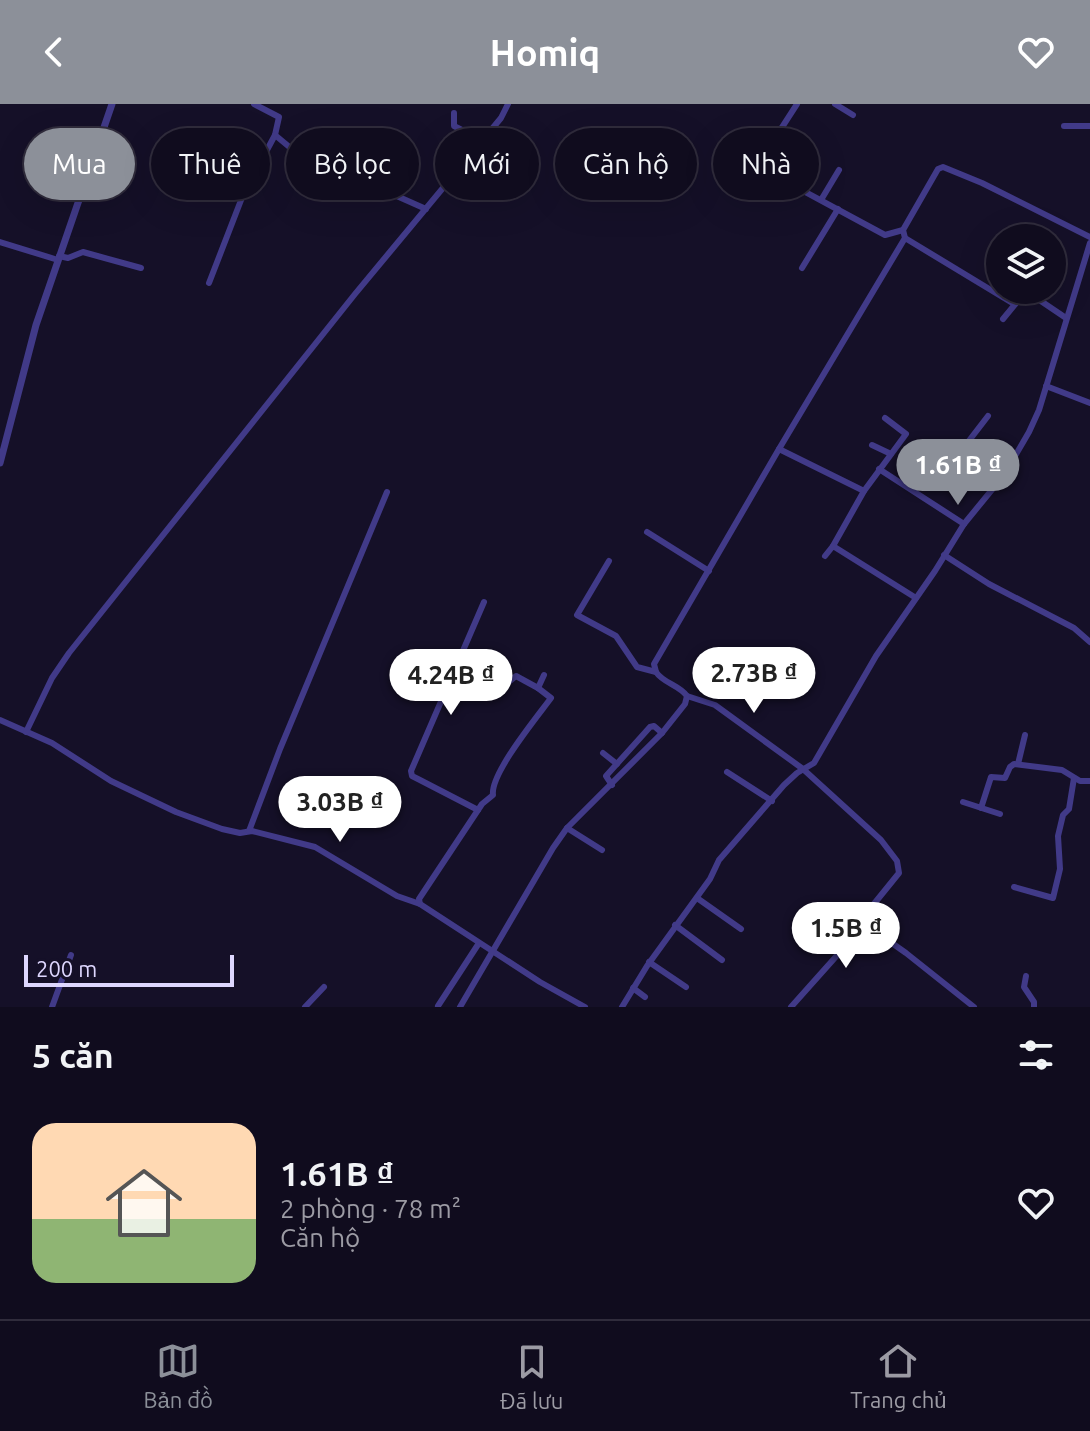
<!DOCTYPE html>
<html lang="vi">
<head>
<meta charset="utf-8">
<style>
	:root { --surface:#100c1e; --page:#1e1a2b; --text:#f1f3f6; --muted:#9c9ba4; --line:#302c3c; --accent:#8c9099 }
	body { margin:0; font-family:Ubuntu,sans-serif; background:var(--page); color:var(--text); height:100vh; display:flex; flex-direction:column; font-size:30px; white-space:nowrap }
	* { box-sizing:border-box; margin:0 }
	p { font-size:26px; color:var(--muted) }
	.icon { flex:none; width:44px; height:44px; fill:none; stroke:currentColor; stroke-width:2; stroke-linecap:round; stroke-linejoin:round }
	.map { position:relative; height:903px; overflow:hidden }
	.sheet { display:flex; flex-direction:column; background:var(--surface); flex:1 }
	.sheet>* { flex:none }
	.top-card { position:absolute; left:24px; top:24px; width:1042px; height:72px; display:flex; gap:16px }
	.buttons { position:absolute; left:986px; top:120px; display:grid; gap:16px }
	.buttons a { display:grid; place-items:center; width:80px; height:80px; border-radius:50%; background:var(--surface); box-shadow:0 8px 32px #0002,0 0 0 2px var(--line); font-size:40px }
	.scale { position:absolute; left:24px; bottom:20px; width:210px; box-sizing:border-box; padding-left:8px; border:4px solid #ded7ff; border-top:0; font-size:22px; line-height:28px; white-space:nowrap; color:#ded7ff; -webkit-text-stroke:6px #151028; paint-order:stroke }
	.price { position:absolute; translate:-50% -68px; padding:0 18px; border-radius:28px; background:#fff; color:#222; font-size:26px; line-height:52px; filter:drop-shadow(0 2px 4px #0008) }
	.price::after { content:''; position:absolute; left:50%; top:48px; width:24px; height:18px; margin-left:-12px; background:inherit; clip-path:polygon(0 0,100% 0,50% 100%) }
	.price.active { background:var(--accent); color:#fff }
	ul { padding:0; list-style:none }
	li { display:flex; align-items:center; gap:24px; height:200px; padding:0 32px }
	li span { display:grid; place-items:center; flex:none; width:224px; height:160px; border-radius:24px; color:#555 }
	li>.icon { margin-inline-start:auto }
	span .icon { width:96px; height:96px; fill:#fffc; stroke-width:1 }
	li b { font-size:34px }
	h2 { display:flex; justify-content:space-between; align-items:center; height:96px; padding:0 32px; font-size:34px }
	.pill { padding:0 28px; border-radius:36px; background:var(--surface); box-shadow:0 8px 32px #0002,0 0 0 2px var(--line); font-size:28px; line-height:72px }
	.pill.active { background:var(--accent); color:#fff }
	header { display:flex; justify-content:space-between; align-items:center; height:104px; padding:0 32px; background:var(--accent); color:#fff; font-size:36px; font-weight:700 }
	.menu { display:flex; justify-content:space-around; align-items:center; height:112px; border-top:2px solid var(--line); background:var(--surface); font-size:22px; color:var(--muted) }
	.menu a { display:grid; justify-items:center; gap:4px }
	.menu .active { color:var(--accent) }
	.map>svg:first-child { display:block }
</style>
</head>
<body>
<header><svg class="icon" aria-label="back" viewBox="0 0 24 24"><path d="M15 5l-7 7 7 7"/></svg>Homiq<svg class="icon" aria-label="heart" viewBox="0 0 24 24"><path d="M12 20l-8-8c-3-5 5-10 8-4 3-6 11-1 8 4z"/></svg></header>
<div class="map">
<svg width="1090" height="903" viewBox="0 0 1090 903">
	<rect width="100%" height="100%" fill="#151028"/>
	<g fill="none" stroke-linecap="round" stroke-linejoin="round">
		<g stroke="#413a88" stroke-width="6">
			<path d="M254,0L279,13L275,31L293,46L426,105"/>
			<path d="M797,0L757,62L885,131L903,126"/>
			<path d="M835,0L853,11"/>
			<path d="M454,9V22L468,29L465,53"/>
			<path d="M1064,22H1090"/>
			<path d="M821,96L839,66"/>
			<path d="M905,134L1014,200"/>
			<path d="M0,138L58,156"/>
			<path d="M59,152L68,154L83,148L141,164"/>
			<path d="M802,164L838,105"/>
			<path d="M209,179L243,91L275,31"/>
			<path d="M1003,215L1026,187L1066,214"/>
			<path d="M1046,282L1090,299"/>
			<path d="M988,312L968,338L978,345L976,354L1004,371"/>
			<path d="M872,341L891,350"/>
			<path d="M779,345L864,387"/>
			<path d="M879,365L964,420"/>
			<path d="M647,428L709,467"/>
			<path d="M833,442L864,387L906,330L885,314"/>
			<path d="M944,451L989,480L1074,524L1090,538"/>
			<path d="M825,452L833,442L916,494"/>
			<path d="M656,568L654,560L779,345L905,134L903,126L938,65L943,63L982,79L1090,133"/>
			<path d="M544,571L538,584L551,594C537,613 490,670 493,691L482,700L419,795L420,800L540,878L585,903"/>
			<path d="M510,577L516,572L538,584"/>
			<path d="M687,592L715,601L803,665L881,736L897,757L899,769L869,806L849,838L791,903"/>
			<path d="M0,616L52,639L111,677L176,708L222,725L240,729L252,727L315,743L397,792L420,800"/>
			<path d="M26,628L52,574L69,549L355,190L501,14L508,0"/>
			<path d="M603,649L617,660"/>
			<path d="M1018,660L1025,631"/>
			<path d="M727,668L772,697"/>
			<path d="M612,681L606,672L650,623L654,622L662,629"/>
			<path d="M963,698L1000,710"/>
			<path d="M981,704L991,673L1005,674L1010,663L1014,660L1062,666L1080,677H1090"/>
			<path d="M478,706L418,675L412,672L411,667L484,498"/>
			<path d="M567,724L602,746"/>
			<path d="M249,727L280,645L387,388"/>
			<path d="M1014,783L1053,794L1060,765L1058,732L1063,711L1069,705L1074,674"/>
			<path d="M697,794L741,825"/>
			<path d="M862,818L906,849L974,903"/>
			<path d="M675,821L722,856"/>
			<path d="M649,858L686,883"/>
			<path d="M1026,872L1024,883L1034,898V903"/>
			<path d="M633,884L645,893"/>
			<path d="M438,902L479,839"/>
			<path d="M52,903L71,851"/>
			<path d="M305,903L324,883"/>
			<path d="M460,903L553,744L567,724L662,629L685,600L687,592C679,581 663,579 656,568L637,563L616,532L577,511L609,457"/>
			<path d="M622,903L647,862L710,775L719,756L784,681L797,669L814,659L876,552L935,467L964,420L1004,371L1029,328L1039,306L1090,139"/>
		</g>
		<path stroke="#413a88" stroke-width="7" d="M0,359L36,221L112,0"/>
	</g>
</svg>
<div class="buttons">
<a><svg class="icon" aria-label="layers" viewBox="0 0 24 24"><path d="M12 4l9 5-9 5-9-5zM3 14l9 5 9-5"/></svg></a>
</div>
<div class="scale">200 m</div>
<b class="price active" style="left:958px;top:403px">1.61B ₫</b>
<b class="price" style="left:754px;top:611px">2.73B ₫</b>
<b class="price" style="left:451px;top:613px">4.24B ₫</b>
<b class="price" style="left:340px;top:740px">3.03B ₫</b>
<b class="price" style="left:846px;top:866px">1.5B ₫</b>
<div class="top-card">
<a class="pill active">Mua</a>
<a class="pill">Thuê</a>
<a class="pill">Bộ lọc</a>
<a class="pill">Mới</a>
<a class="pill">Căn hộ</a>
<a class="pill">Nhà</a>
</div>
</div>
<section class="sheet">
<h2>5 căn<svg class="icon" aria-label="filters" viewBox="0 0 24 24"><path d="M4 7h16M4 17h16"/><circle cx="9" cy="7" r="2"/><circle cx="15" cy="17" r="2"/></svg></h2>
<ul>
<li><span style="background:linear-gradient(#ffd9b3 60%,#8fb573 0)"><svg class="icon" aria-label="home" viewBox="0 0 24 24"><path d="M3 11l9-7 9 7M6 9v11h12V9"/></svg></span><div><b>1.61B ₫</b><p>2 phòng · 78 m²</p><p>Căn hộ</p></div><svg class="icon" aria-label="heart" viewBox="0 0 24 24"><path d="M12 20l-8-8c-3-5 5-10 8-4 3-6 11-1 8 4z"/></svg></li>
</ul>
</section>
<nav class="menu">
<a class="active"><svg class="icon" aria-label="map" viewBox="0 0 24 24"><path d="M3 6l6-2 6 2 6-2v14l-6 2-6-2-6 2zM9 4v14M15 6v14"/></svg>Bản đồ</a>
<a><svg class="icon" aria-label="saved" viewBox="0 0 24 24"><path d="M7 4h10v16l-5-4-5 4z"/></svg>Đã lưu</a>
<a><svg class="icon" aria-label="home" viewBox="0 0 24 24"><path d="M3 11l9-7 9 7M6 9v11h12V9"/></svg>Trang chủ</a>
</nav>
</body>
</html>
